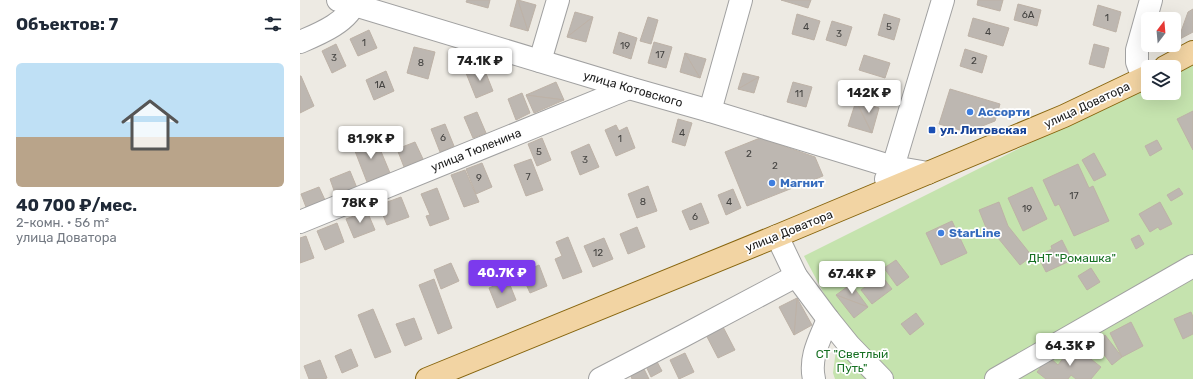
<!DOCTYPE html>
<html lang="ru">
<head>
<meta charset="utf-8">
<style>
	:root { --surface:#fff; --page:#f2f2f3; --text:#1f2937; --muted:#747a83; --accent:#7c3aed }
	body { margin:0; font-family:Rubik,sans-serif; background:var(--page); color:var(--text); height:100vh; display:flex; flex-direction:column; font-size:15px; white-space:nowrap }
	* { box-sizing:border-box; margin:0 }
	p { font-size:13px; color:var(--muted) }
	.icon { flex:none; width:22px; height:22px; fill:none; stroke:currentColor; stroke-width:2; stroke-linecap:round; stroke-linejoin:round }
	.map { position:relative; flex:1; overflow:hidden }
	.drawer { display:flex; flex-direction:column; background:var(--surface); width:300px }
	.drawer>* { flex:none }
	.needle { width:26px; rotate:16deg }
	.tools { position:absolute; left:841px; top:12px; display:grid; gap:8px }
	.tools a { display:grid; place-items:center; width:40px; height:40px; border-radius:6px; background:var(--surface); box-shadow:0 4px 16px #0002; font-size:20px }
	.price { position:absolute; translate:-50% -34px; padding:0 9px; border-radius:4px; background:#fff; color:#222; font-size:13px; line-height:26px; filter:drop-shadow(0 1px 2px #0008) }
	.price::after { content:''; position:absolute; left:50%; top:24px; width:12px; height:9px; margin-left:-6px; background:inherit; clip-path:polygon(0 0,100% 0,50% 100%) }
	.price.active { background:var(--accent); color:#fff }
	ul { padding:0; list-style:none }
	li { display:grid; align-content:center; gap:8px; height:212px; padding:0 16px }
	li span { display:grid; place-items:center; height:124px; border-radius:6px; color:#555 }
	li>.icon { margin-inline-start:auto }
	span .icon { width:72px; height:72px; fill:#fffc; stroke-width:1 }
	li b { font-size:17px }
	h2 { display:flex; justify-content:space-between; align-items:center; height:48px; padding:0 16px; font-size:17px }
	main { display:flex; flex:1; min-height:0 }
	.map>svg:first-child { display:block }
</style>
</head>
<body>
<main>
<section class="drawer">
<h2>Объектов: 7<svg class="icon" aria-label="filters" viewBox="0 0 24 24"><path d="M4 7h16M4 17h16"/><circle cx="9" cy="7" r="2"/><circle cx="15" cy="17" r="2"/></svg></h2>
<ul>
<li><span style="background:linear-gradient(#bfe0f5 60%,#b9a48a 0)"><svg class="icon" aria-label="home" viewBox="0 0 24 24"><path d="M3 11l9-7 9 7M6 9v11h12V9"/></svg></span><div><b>40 700 ₽/мес.</b><p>2-комн. · 56 m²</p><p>улица Доватора</p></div></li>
</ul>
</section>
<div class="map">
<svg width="893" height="379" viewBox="0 0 893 379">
	<rect width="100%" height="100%" fill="#edeae3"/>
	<path fill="#c5e3ae" d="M893,61V379H535L533,373L540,319L532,309L504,256L848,84V93H874V71Z"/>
	<g fill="#bdb7b1" stroke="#bdb2a7">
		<path d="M167,0H190L188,8L166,2Z"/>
		<path d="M217,0H218L228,31L210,26Z"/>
		<path d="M218,0L236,5L228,31Z"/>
		<path d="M481,0H511L508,8Z"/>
		<path d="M678,0H703L700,11L677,5Z"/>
		<path d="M718,4L741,10L737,26L714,20Z"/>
		<path d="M798,5L821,12L816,32L793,25Z"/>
		<path d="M893,9V32L878,40L888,12Z"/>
		<path d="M275,12L293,17L267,37Z"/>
		<path d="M497,14L520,21L514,40L492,34Z"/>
		<path d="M584,14L600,19L594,40L578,35Z"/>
		<path d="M293,17L286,42L267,37Z"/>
		<path d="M348,17L358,20L351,44L340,41Z"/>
		<path d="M673,18L709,28L703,46L668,36Z"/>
		<path d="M532,21L552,27L546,46L526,40Z"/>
		<path d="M69,30L77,48L58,56L50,39Z"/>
		<path d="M319,32L337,38L331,59L313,53Z"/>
		<path d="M354,42L372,47L366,68L348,63Z"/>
		<path d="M36,44L46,66L32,73L22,51Z"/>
		<path d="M794,44L809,48L804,68L789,64Z"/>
		<path d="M114,47L135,52L128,79L107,73Z"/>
		<path d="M665,49L687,56L682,73L660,66Z"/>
		<path d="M385,53L406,59L400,78Z"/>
		<path d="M385,53L400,78L380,72Z"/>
		<path d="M564,55L590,63L585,78L559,70Z"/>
		<path d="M183,66L193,91L176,98L166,73Z"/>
		<path d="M86,71L94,91L74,100L66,80Z"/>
		<path d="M443,73L459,77L438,89Z"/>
		<path d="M0,76H1L14,106L0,113Z"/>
		<path d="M459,77L454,93L438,89Z"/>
		<path d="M256,82L264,100L226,95Z"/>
		<path d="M493,82L512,87L506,107L487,102Z"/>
		<path d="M650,89L700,104L695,121L667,132L639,124Z"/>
		<path d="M222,93L230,113L216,120L208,99Z"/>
		<path d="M226,95L264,100L234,113Z"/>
		<path d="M556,101L572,133L548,126Z"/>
		<path d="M556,101L579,108L572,133Z"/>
		<path d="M893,111V150L877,119Z"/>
		<path d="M177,112L186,133L173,138L164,117Z"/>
		<path d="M378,119L392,123L385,146L372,142Z"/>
		<path d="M145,124L154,146L140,152L131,129Z"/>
		<path d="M316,125L319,131L327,127L335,148L316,156L305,130Z"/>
		<path d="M75,137L90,173L67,182L53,146Z"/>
		<path d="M242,138L251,160L237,166L228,144Z"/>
		<path d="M460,138L515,157L523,176L447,206L425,152Z"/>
		<path d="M857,140L862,149L850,156L845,146Z"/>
		<path d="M115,142L123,159L104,167L97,149Z"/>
		<path d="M289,144L299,167L280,175L271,152Z"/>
		<path d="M794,153L806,175L794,181L782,160Z"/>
		<path d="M231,159L243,190L226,196L214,165Z"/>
		<path d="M182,163L192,187L176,194L166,169Z"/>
		<path d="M778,164L789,188L793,186L809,221L774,236L759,204L755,206L743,180Z"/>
		<path d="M165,170L179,202L164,207L151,175Z"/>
		<path d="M50,171L57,188L36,196L30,179Z"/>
		<path d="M348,186L357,211L337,218L328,194Z"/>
		<path d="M19,187L25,200L6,207L1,194Z"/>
		<path d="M732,187L747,219L723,231L708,198Z"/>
		<path d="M137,188L149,219L130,226L126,216L130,215L121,194Z"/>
		<path d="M879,188L883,194L871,201L867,195Z"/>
		<path d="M433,189L441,208L426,215L418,195Z"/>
		<path d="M101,197L109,217L87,225L79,205Z"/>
		<path d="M699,202L708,226L732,256L720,265L694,233L689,235L679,210Z"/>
		<path d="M860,202L872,224L860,230L858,227L850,232L839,214Z"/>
		<path d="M401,203L409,223L390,230L382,211Z"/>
		<path d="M67,211L75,230L54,238L46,219Z"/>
		<path d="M652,221L667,253L641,265L626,233Z"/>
		<path d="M37,223L44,242L25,250L17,231Z"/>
		<path d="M337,227L345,247L328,254L320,234Z"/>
		<path d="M839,235L844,244L836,249L831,239Z"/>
		<path d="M6,236L14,258L0,263V238Z"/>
		<path d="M268,237L282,272L263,279L255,259L262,256L256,242Z"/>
		<path d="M304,238L313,259L293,267L284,246Z"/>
		<path d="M762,240L772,260L746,272L738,256L752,249L751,246Z"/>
		<path d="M596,260L609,277L597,286L584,268Z"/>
		<path d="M151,263L159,281L141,289L134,270Z"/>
		<path d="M239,265L247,286L230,293L221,273Z"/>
		<path d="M791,268L800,282L787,290L778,276Z"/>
		<path d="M581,275L592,289L572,304L561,290Z"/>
		<path d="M134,279L152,328L138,334L119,285Z"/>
		<path d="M208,280L216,300L197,308L189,288Z"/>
		<path d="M551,284L568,307L536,295Z"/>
		<path d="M536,295L568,307L554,318Z"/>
		<path d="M497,298L512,325L494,335Z"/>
		<path d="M497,298L494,335L479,307Z"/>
		<path d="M73,309L91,352L75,358L58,315Z"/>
		<path d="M891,312L893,317V334L883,339L874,319Z"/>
		<path d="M616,313L624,324L610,335L601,324Z"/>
		<path d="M114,318L122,339L105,346L96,324Z"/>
		<path d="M831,322L843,346L822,357L810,333Z"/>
		<path d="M421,323L435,350L418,358L404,331Z"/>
		<path d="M805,335L822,357L812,365L795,343Z"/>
		<path d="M773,345L801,367L791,379H776L771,375L768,379H746L737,372L749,357L758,365Z"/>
		<path d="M51,349L58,366L42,373L35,356Z"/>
		<path d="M385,353L394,372L379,379L370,360Z"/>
		<path d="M355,358L362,371L351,377L345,364Z"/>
		<path d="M20,360L27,378L24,379H9L4,366Z"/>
		<path d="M344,369L349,379H332L331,376Z"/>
	</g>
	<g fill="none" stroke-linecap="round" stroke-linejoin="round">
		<defs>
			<g id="minor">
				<path d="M38,0L329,88L410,111L593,167L628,173"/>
				<path d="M0,42C19,34 49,22 56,0"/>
				<path d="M240,61L258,0"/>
				<path d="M843,78L837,62V50L851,0"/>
				<path d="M410,111L441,0"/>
				<path d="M586,179L593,167L643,0"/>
				<path d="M0,222L329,88"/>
				<path d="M477,236L496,276L528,319L549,345L582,379"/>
				<path d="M300,379L383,336L496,276"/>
				<path d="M514,379C509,357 520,339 528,319"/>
				<path d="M696,379L893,266"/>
			</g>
			<g id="major">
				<path d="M865,67L893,52"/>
				<path d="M127,379L477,236L764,116L848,76"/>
			</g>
		</defs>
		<use href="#minor" stroke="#a1a1a1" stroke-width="24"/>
		<use href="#major" stroke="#87650e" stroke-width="24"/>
		<use href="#minor" stroke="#fff" stroke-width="22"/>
		<use href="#major" stroke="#f2d4a3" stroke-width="22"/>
	</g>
	<g fill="#3f7fe0" stroke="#fff" stroke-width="1.5">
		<circle cx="670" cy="112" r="4"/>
		<circle cx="472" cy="183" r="4"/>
		<circle cx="641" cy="233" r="4"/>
	</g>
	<rect fill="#1a4fb4" stroke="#fff" stroke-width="1.5" x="628" y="126" width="8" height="8" rx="2"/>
	<g text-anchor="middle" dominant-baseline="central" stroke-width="3.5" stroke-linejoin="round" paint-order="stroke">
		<g font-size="10" fill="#454442">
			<text x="728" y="15">6А</text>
			<text x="807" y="18">1</text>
			<text x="506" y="27">4</text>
			<text x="589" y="27">5</text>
			<text x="688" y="32">4</text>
			<text x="539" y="34">3</text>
			<text x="64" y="43">1</text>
			<text x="325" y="46">19</text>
			<text x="360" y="55">17</text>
			<text x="34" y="58">3</text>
			<text x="674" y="61">2</text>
			<text x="121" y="63">8</text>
			<text x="80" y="85">1А</text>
			<text x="499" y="94">11</text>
			<text x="382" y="133">4</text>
			<text x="143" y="138">6</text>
			<text x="320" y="139">1</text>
			<text x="239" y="152">5</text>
			<text x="449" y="154">2</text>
			<text x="285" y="160">3</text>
			<text x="475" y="166">2</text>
			<text x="228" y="177">7</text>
			<text x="179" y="178">9</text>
			<text x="774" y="196">17</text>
			<text x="343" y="202">8</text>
			<text x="429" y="202">4</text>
			<text x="727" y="209">19</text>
			<text x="395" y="217">6</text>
			<text x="298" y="253">12</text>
		</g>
		<g font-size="12" fill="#1d1d1d" stroke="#fff">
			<text transform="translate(333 89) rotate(16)">улица Котовского</text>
			<text transform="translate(787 105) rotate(-25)">улица Доватора</text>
			<text transform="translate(176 150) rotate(-22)">улица Тюленина</text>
			<text transform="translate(489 231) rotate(-22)">улица Доватора</text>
		</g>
		<g font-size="12" font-weight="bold" fill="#366cbe" stroke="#fff" text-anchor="start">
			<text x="678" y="112">Ассорти</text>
			<text x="480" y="183">Магнит</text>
			<text x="649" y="233">StarLine</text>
		</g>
		<g font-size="12" font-weight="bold" fill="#164399" stroke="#fff" text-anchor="start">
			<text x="640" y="130">ул. Литовская</text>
		</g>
		<g font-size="12" fill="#167022" stroke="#fff">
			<text x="772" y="258">ДНТ "Ромашка"</text>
			<text x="552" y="354">СТ "Светлый<tspan x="552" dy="14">Путь"</tspan></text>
		</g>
	</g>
</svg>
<div class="tools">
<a><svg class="needle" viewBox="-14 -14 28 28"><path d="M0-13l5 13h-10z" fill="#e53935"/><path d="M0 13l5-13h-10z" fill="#747a83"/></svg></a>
<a><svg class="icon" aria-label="layers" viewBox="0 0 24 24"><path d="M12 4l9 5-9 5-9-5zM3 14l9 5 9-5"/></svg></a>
</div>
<b class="price" style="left:180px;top:82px">74.1K ₽</b>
<b class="price" style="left:569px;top:114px">142K ₽</b>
<b class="price" style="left:71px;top:160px">81.9K ₽</b>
<b class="price" style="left:60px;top:224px">78K ₽</b>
<b class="price active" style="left:202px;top:294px">40.7K ₽</b>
<b class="price" style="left:552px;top:295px">67.4K ₽</b>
<b class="price" style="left:770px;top:367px">64.3K ₽</b>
</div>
</main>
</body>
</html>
